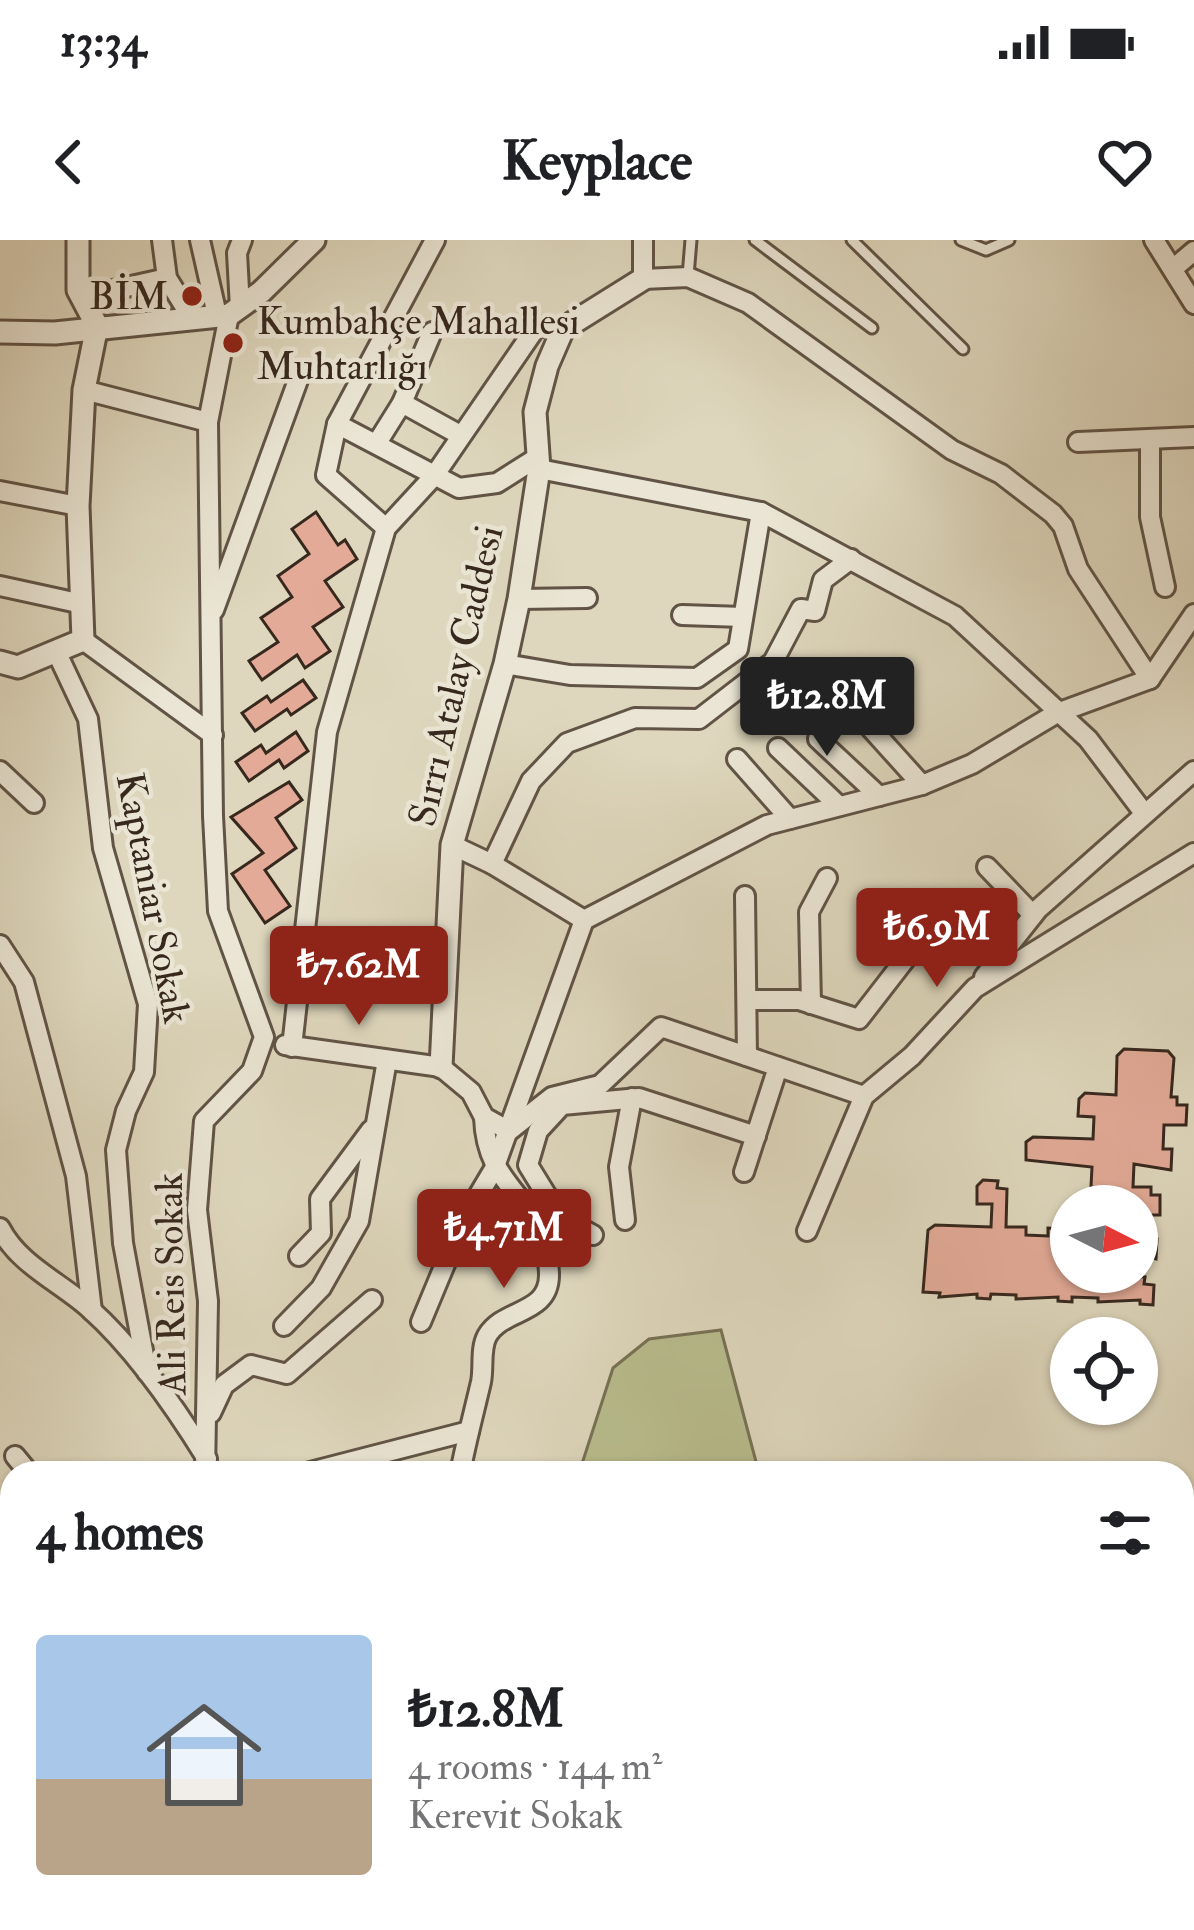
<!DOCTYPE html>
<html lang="en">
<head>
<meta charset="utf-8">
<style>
	:root { --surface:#fff; --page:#f6f6f6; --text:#202124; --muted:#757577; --line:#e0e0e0; --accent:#8f2418 }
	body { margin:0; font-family:"IM FELL Double Pica",serif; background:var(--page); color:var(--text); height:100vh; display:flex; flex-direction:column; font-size:45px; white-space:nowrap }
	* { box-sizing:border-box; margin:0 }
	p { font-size:39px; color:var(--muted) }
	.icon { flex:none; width:66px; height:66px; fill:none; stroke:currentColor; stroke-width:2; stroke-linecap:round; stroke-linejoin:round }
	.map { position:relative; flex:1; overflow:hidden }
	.sheet { position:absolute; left:0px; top:1221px; width:1194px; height:471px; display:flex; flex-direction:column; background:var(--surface); border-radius:36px 36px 0 0; box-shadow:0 3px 9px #0004 }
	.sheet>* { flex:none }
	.needle { width:78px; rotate:96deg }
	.fabs { position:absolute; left:1050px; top:945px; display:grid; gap:24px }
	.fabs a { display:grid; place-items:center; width:108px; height:108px; border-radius:50%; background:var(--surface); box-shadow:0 3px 9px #0004; font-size:60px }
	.price { position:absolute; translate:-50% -102px; padding:0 27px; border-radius:12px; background:var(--accent); color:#fff; font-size:39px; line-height:78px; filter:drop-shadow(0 3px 6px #0008) }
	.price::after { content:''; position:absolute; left:50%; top:72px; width:36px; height:27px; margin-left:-18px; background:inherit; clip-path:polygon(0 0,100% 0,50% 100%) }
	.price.on { background:#222; color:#fff }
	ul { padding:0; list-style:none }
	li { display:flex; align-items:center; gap:36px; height:300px; padding:0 36px }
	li+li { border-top:3px solid var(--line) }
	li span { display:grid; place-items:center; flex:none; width:336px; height:240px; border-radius:12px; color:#555 }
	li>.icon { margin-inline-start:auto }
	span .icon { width:144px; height:144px; fill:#fffc; stroke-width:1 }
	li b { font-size:51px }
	h2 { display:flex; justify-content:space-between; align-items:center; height:144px; padding:0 36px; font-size:51px }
	.status { display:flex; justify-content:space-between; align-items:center; height:84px; padding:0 60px; background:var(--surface); direction:ltr }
	.status svg { height:33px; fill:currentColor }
	header { display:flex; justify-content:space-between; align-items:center; height:156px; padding:0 36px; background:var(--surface); font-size:54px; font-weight:800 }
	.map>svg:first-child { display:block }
</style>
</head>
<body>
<div class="status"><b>13:34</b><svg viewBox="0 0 49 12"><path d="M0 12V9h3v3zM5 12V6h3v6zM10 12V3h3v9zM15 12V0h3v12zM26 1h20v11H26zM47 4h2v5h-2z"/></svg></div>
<header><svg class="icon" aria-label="back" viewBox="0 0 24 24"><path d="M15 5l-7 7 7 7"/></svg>Keyplace<svg class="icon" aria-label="heart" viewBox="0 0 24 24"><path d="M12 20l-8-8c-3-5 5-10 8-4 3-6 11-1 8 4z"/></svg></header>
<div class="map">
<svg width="1194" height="1690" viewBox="0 0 1194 1690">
	<rect width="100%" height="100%" fill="#ded7bd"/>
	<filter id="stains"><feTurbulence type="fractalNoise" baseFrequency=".00167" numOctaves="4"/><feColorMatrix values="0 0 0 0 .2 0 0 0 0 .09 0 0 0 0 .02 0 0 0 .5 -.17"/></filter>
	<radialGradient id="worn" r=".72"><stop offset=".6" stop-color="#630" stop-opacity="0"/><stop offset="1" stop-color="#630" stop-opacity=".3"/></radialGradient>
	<g fill="#b8bc8d" stroke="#787256" stroke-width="3">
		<path d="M721,1090L759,1233H579L613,1128L649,1099Z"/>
		<path d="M1194,1282V1690H0V1338L12,1352V1680H1182V1285Z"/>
	</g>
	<g fill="#e2aa97" stroke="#37281e" stroke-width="3">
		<path d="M316,272L338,305L345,300L357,319L325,341L343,367L313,387L330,411L305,428L297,415L262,440L249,421L278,402L261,378L292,357L278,336L309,314L292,289Z"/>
		<path d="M303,440L316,458L291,475L287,469L255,491L242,473L267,456L271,462Z"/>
		<path d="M296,492L308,511L284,528L279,520L249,541L236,522L261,505L266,513Z"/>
		<path d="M289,542L302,560L276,578L296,608L265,630L290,666L265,683L232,634L263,613L231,577Z"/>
		<path d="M1124,809L1168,811L1174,818L1171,857H1177V865H1187L1186,885H1164L1163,909H1172L1171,930L1134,924L1133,947H1151V955H1160V975H1148L1147,999H1157L1156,1019L1137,1015V966H1090L1092,927L1026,920V902L1033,897L1093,899L1094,877L1078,876L1079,859L1085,853L1116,855L1117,816Z"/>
		<path d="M983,940L998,941L997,948L1007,949L1006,987H1026V995L1048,996V988L1069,989L1071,1034L1145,1037L1144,1044L1154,1045L1153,1065L1140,1064V1060L1098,1062V1058L1072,1057V1062L1058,1061V1057L1016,1059V1055L991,1054L990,1059L977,1058V1054L939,1057L940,1053L923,1052L928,990L935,985L991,987L992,964H977V946Z"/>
	</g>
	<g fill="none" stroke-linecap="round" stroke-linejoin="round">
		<defs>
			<g id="service">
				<path d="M755,0L872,88"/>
				<path d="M852,0L963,109"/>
				<path d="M961,0L986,10L1009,0"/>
				<path d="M688,36L691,0"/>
			</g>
			<g id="minor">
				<path d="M162,0L167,38L191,77"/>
				<path d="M200,0L217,75"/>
				<path d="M643,0V39L688,37L748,63L952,210L1001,234L1053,274L1063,286L1078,329L1150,439"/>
				<path d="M1154,0L1194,64"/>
				<path d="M1174,28L1194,11"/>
				<path d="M78,50L109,51L167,38"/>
				<path d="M240,68L237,13L242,0"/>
				<path d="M84,150L208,182"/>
				<path d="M402,163L460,195"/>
				<path d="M337,184L459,248L497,243L538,217"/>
				<path d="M1150,201V277L1165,347"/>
				<path d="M1078,202L1194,197"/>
				<path d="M377,203L402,163L432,92"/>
				<path d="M539,229L761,272L955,376L1088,499L1144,573"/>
				<path d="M0,251L78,266"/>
				<path d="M386,288L326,235L337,184L435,0"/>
				<path d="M0,346L78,363"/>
				<path d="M519,359L587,358"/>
				<path d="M214,370L301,132"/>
				<path d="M682,375L743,377"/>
				<path d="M83,400L213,495"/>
				<path d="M56,411L88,479L103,608L148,764L144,832L126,871L116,910L123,1003L147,1132"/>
				<path d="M505,424L570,435L697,438L738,409L761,272"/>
				<path d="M821,433L922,545"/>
				<path d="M1150,439L1194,374"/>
				<path d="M818,499L879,556"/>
				<path d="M778,508L839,566"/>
				<path d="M737,519L790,579"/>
				<path d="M0,531L34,563"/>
				<path d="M452,605L492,624L531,541L567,503L635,478L699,479L773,422L801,369L815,371L823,340L851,319"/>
				<path d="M492,624L584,680"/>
				<path d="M987,627L1033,675"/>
				<path d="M745,656L747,816"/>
				<path d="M0,705L24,742L76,936L92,1071"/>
				<path d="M984,737L1038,669L1194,531"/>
				<path d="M747,760H799L859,779L931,686"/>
				<path d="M811,764L809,672L827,638"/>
				<path d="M285,805L441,827L471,852L484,877L509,891L552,857L600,845L661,787L864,856"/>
				<path d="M292,807L327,492L386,288L434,236L535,89L545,86L563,89"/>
				<path d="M744,932L778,827"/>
				<path d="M625,980L619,927L632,858"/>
				<path d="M0,988C19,1025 60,1042 90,1069C136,1110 175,1167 207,1219"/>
				<path d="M807,991L864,856L912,816L975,748L1194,613"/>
				<path d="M593,995L560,977L528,925L538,891L562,865L639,858L756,896"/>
				<path d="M299,1016L321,993L320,959L371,890"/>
				<path d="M421,1082L463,981L494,929L584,680L767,585L922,545L972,524L1057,473L1150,439"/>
				<path d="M284,1086L321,1048L359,981L387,820"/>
				<path d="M211,1173L224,1145L251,1125L287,1134L372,1060"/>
				<path d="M15,1216L29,1233"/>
				<path d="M205,1233L208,1061L197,970L204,881L252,831L264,797L218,671L213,576L208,182L229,75"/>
				<path d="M306,1233L469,1191"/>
				<path d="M460,1233C466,1202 474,1172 481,1142C484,1127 480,1109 487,1096C503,1068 549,1075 549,1035C548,955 486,955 484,877"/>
			</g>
			<g id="tertiary">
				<path d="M0,92L55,93L229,75L261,52L314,0"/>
				<path d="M0,422L18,427L83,400L78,266L84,150L97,86L78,50V0"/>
				<path d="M441,827L452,605L505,424L519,359L539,229L535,172L547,126L563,89L643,39"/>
			</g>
		</defs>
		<use href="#service" stroke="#615446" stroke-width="15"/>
		<use href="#minor" stroke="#615446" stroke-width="24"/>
		<use href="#tertiary" stroke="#615446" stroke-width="27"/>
		<use href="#service" stroke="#eae5d4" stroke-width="9"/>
		<use href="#minor" stroke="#eae5d4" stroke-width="18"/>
		<use href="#tertiary" stroke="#eae5d4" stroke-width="21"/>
	</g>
	<g fill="#8f2418" stroke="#eae5d4" stroke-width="4.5">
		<circle cx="192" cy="56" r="12"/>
		<circle cx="233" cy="103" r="12"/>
	</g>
	<g text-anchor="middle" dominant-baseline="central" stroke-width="9" stroke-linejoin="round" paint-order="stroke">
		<g font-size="39" fill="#37281e" stroke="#eae5d4" text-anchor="end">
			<text x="168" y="56">BİM</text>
			<text x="257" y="81" text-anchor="start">Kumbahçe Mahallesi<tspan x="257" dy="45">Muhtarlığı</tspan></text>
		</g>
		<g font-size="39" fill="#37281e" stroke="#eae5d4">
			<text transform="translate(456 436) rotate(-77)">Sırrı Atalay Caddesi</text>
			<text transform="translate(153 658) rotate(79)">Kaptaniar Sokak</text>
			<text transform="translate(171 1044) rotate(-91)">Ali Reis Sokak</text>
		</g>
	</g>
	<rect width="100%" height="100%" filter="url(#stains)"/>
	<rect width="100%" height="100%" fill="url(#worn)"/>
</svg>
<div class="fabs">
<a><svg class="needle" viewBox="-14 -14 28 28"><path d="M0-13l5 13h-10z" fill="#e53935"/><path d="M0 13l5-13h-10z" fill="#757577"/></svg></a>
<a><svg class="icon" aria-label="locate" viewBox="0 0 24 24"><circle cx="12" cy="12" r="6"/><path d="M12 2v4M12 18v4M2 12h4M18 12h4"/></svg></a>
</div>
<b class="price on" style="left:827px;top:519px">₺12.8M</b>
<b class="price" style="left:937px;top:750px">₺6.9M</b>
<b class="price" style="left:359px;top:788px">₺7.62M</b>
<b class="price" style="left:504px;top:1051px">₺4.71M</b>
<section class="sheet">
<h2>4 homes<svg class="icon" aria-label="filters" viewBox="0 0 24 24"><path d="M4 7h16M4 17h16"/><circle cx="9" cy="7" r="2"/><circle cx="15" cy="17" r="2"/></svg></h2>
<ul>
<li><span style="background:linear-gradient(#a9c7e8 60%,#b9a48a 0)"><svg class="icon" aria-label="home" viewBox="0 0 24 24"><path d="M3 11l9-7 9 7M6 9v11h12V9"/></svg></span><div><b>₺12.8M</b><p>4 rooms · 144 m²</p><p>Kerevit Sokak</p></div></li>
</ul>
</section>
</div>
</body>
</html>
